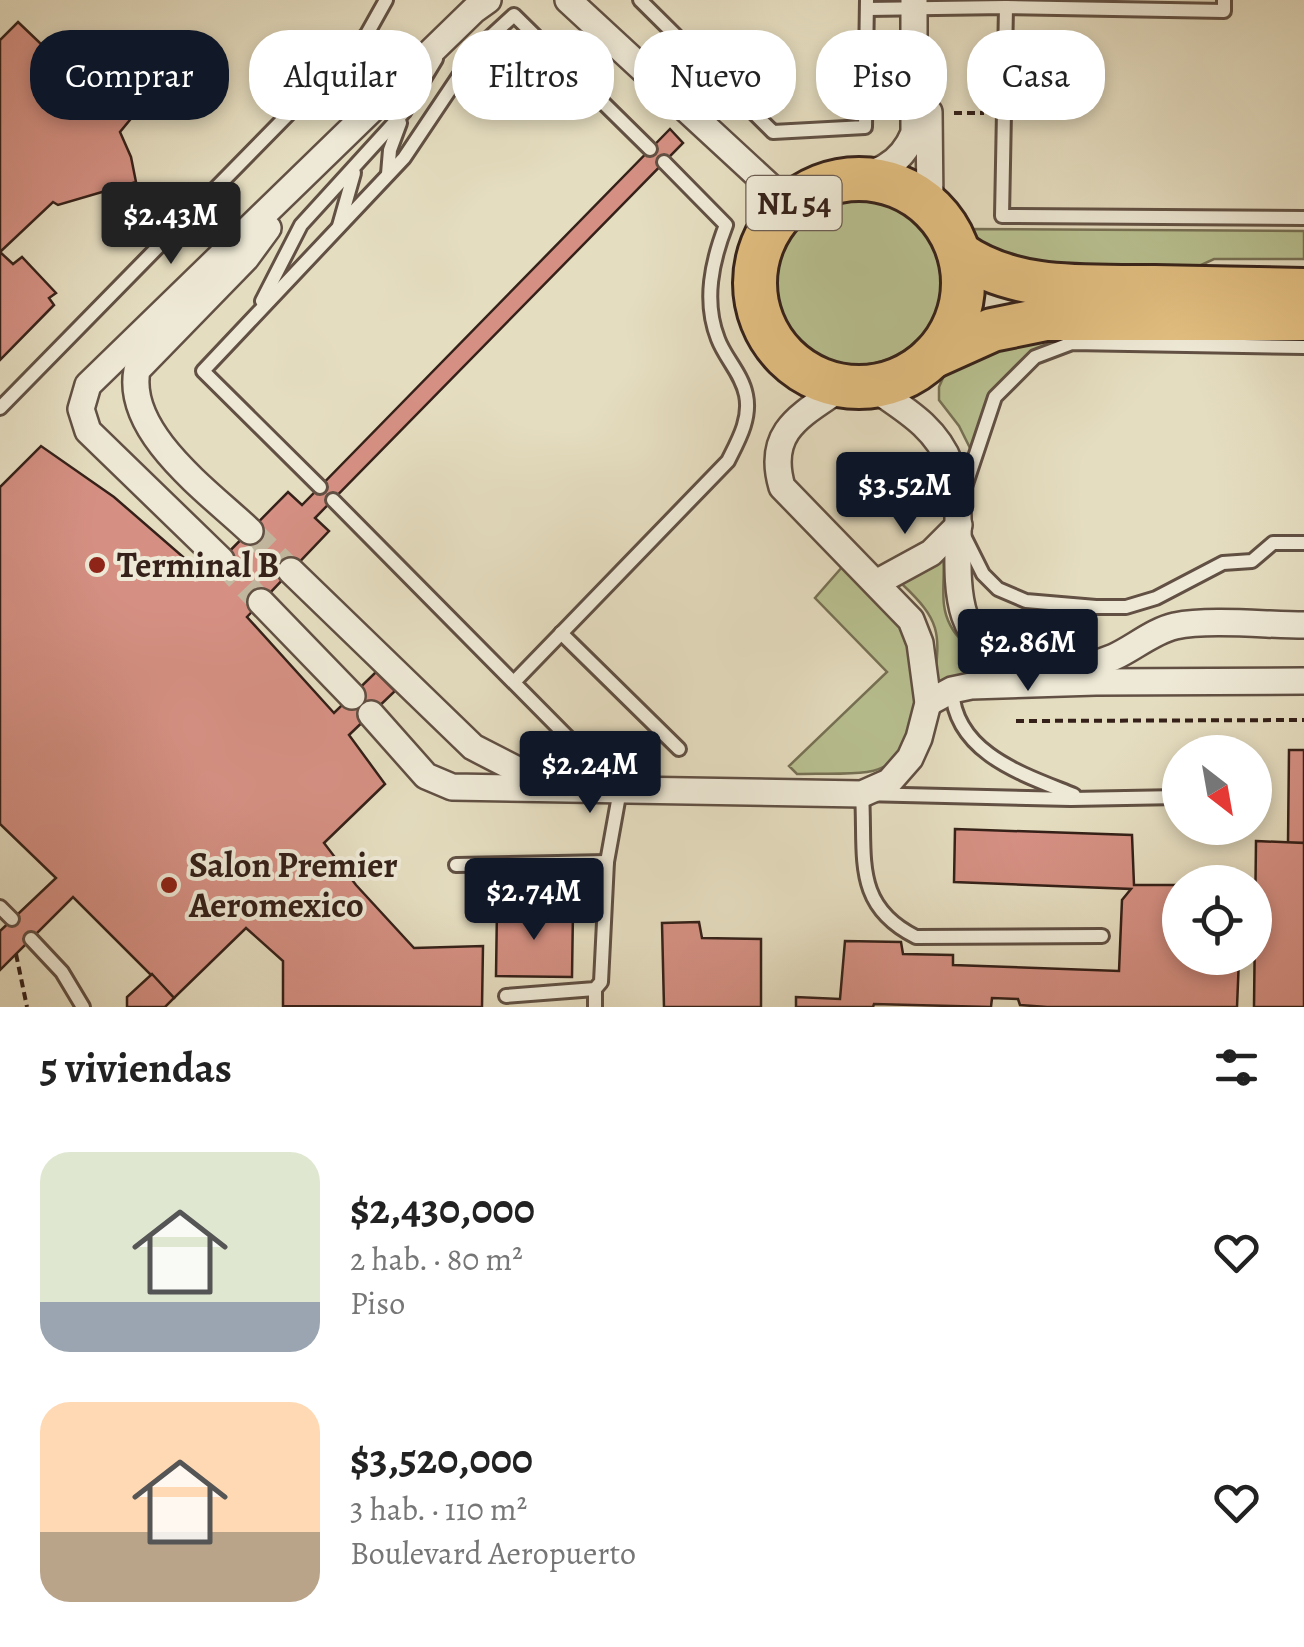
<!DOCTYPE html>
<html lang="es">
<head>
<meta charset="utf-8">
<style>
	:root { --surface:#fff; --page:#f6f6f6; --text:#222; --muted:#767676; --accent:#111827 }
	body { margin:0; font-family:Alegreya,serif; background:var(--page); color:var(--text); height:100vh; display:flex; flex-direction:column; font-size:38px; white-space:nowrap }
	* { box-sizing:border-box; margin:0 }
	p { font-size:32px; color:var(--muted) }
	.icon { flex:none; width:55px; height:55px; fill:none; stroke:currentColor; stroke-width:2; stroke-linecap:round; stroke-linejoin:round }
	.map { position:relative; height:1007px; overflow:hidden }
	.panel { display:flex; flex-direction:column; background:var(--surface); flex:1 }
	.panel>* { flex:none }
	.top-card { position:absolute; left:30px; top:30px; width:1245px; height:90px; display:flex; gap:20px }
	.needle { width:65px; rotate:149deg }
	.buttons { position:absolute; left:1162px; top:735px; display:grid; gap:20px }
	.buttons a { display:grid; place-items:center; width:110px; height:110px; border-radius:50%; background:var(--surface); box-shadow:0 5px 15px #0003; font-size:50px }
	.price { position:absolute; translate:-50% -85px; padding:0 22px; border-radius:10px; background:var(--accent); color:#fff; font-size:32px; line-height:65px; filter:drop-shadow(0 2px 5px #0008) }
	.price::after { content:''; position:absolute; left:50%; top:60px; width:30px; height:22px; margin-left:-15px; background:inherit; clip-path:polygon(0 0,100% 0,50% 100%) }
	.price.active { background:#222; color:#fff }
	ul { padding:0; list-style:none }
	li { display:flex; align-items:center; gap:30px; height:250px; padding:0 40px }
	li span { display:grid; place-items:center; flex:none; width:280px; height:200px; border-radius:30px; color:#555 }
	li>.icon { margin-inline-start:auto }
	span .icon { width:120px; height:120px; fill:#fffc; stroke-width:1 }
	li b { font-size:42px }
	h2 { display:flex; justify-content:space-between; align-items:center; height:120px; padding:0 40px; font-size:42px }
	.chip { padding:0 35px; border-radius:40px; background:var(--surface); box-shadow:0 5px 15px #0003; font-size:35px; line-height:90px }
	.chip.active { background:var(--accent); color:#fff }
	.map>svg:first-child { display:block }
</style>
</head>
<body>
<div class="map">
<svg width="1304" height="1007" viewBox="0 0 1304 1007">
	<rect width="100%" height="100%" fill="#e5ddc0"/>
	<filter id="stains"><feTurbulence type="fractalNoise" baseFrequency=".002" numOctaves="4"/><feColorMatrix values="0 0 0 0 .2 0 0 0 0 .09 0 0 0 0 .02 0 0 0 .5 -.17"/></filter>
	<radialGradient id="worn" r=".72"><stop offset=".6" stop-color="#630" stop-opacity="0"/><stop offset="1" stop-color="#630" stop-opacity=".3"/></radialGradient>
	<g fill="#b8c090" stroke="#767054" stroke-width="2.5">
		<path d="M866,199C875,201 888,202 896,206C937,225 957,285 932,324C900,373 826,381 789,333C783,325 773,310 771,300C765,274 779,233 801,218C822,205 842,202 866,199Z"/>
		<path d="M971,229L1304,231V259H1214L1186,272L1057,270L997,257L971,237Z"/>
		<path d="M1074,337C1029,356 995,374 980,423C977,433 976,443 973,454L959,426L939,400V387L946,371L975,347Z"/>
		<path d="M943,556C945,572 942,589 944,605C949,645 988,659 1017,678L934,683C941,632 940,620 902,584V579Z"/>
		<path d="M843,566L911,633C915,679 931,762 867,772C845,775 820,773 797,774L789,766L887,672L815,598Z"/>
	</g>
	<g fill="#d59083" stroke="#352119" stroke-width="2.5">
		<path d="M18,22L88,89L94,85L98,92L124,72L148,98L120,132L131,157L136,182L58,205L53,202L0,252L13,264L22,257L56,293L49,298L54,305L0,360V40Z"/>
		<path d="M670,129L683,143L315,518L329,531L247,617L334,713L376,672L395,691L349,735L385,784L324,843L356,885L414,948L483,946L482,1007L283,1006V961L246,928L174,998L73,897L0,970V931L56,878L0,824V487L41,446L114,497L205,576L288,492L302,505Z"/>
		<path d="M1289,750H1304V843H1288Z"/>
		<path d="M955,829L1132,835L1134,885H1180V958H1239L1237,1007H1047L1020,1005L1018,999L992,998L991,1007L874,1004L873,1007H796V997L840,999L845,941L901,942L903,954L953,955V965L1119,971L1122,900L1131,889L954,882Z"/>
		<path d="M1256,841L1304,843V1007H1254Z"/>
		<path d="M497,908L573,910L572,977L496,976Z"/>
		<path d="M699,922L702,938L761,939V1007H664L662,923Z"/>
		<path d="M152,974L174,998L165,1007H127V997Z"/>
	</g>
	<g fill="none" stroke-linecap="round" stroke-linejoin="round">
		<g stroke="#c2b79f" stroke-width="25" stroke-dasharray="25 12" stroke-linecap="butt">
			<path d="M250,531L291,571"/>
			<path d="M221,560L261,602"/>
		</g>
		<defs>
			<g id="service">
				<path d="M640,0L773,132L865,127L867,0"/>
				<path d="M1006,7L1002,216L1304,218"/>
				<path d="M867,9L1006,7L1224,11V0"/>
				<path d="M388,174L390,150L400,123"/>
				<path d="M339,226L354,173"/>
				<path d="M262,301L301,225L404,112L436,59"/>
				<path d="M0,408L367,34L386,0"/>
				<path d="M320,487L203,371L404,158L477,49L514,15L650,149"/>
				<path d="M962,496L995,397L1035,357L1072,343L1304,347"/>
				<path d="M333,500L620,790L607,862L601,982L595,989L506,996"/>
				<path d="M964,536L983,574L998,589L1026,601L1096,607H1126L1156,598L1223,563L1252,561L1273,543H1304"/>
				<path d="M561,633L679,749"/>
				<path d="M515,681L728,461C738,441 751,419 746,395C742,374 725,358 718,339C703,301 712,261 726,225L664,162"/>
				<path d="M952,690C955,754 1025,775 1074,795"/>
				<path d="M456,865L607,862"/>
				<path d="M0,907L12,919"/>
				<path d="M1102,936L916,937C852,905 866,857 862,794L1071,799L1180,797"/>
				<path d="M31,939L62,972L83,1007"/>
				<path d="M595,989V1007"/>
			</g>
			<g id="minor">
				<path d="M568,0L791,206"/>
				<path d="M929,112L930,207"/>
				<path d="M837,182C872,174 899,170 914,133V0"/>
				<path d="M871,386C902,408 936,426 950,464C975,530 925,637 1017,664C1031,667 1048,671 1062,670C1078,669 1100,663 1114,657C1134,648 1153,631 1175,626C1210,619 1267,625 1304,625"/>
				<path d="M250,531C209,492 125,433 137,370L246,258L268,228"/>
				<path d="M221,560L88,431L81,409L88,385L474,10L488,0"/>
				<path d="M291,571L473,747L541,782"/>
				<path d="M876,583L931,553L959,525"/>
				<path d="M261,602L352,696"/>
				<path d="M928,703L952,690L971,686L1096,682L1304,681"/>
				<path d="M371,714L426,776L452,787L862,794L889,782L910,758L919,738L928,703L920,643L911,620L782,487C765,429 804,414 845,385"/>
			</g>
			<g id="trunk">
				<circle cx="859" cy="283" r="104"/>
				<path d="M959,253C1015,293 1089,286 1155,287C1205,288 1254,289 1304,290"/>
				<path d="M932,357L992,330L1046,319H1304"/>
			</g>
		</defs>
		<use href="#service" stroke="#615043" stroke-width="18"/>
		<use href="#minor" stroke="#615043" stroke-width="30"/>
		<use href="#trunk" stroke="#352119" stroke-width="48"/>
		<g stroke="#352119" stroke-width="4" stroke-dasharray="8 5" stroke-linecap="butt">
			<path d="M954,113H984"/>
			<path d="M1016,721L1304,720"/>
			<path d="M16,954L27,1007"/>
		</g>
		<use href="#service" stroke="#eee9d6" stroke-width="12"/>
		<use href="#minor" stroke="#eee9d6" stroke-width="25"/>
		<use href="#trunk" stroke="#e2be80" stroke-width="42"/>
	</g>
	<g fill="#8f2418" stroke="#eee9d6" stroke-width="4">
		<circle cx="97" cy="565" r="10"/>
		<circle cx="169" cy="885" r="10"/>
	</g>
	<g text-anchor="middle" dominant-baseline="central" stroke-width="8" stroke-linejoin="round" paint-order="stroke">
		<rect fill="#eee9d6" stroke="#6c5d52" stroke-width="2.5" x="746.5" y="176" width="95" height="54" rx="8"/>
		<g font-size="32" font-weight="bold" fill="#352119">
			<text x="794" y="203">NL 54</text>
		</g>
		<g font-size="35" font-weight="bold" fill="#352119" stroke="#eee9d6" text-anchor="start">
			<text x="117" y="565">Terminal B</text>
			<text x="189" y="865">Salon Premier<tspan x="189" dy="40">Aeromexico</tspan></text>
		</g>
	</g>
	<rect width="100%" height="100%" filter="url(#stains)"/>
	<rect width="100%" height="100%" fill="url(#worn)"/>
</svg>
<div class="buttons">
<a><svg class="needle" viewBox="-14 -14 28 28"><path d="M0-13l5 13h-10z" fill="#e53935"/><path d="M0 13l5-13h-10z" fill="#767676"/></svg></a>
<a><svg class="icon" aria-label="locate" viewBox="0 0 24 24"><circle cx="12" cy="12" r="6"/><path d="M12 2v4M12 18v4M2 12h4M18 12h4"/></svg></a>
</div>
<b class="price active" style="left:171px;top:267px">$2.43M</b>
<b class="price" style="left:905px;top:537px">$3.52M</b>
<b class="price" style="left:1028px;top:694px">$2.86M</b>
<b class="price" style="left:590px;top:816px">$2.24M</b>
<b class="price" style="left:534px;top:943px">$2.74M</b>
<div class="top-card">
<a class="chip active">Comprar</a>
<a class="chip">Alquilar</a>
<a class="chip">Filtros</a>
<a class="chip">Nuevo</a>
<a class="chip">Piso</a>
<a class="chip">Casa</a>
</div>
</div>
<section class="panel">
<h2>5 viviendas<svg class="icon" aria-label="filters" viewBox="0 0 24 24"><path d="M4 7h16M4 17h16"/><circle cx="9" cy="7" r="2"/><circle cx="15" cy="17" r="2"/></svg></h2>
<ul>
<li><span style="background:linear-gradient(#dfe7d0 75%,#9aa5b1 0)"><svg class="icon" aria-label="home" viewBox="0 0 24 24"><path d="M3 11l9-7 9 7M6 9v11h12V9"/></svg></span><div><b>$2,430,000</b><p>2 hab. · 80 m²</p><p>Piso</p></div><svg class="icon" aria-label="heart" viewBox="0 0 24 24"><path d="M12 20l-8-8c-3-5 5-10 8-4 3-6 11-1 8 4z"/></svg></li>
<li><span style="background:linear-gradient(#ffd9b3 65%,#b9a48a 0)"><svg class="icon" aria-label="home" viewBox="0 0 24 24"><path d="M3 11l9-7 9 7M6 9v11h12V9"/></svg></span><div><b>$3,520,000</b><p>3 hab. · 110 m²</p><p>Boulevard Aeropuerto</p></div><svg class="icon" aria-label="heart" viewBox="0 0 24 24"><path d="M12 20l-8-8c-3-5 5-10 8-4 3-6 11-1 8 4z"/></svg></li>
</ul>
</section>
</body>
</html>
